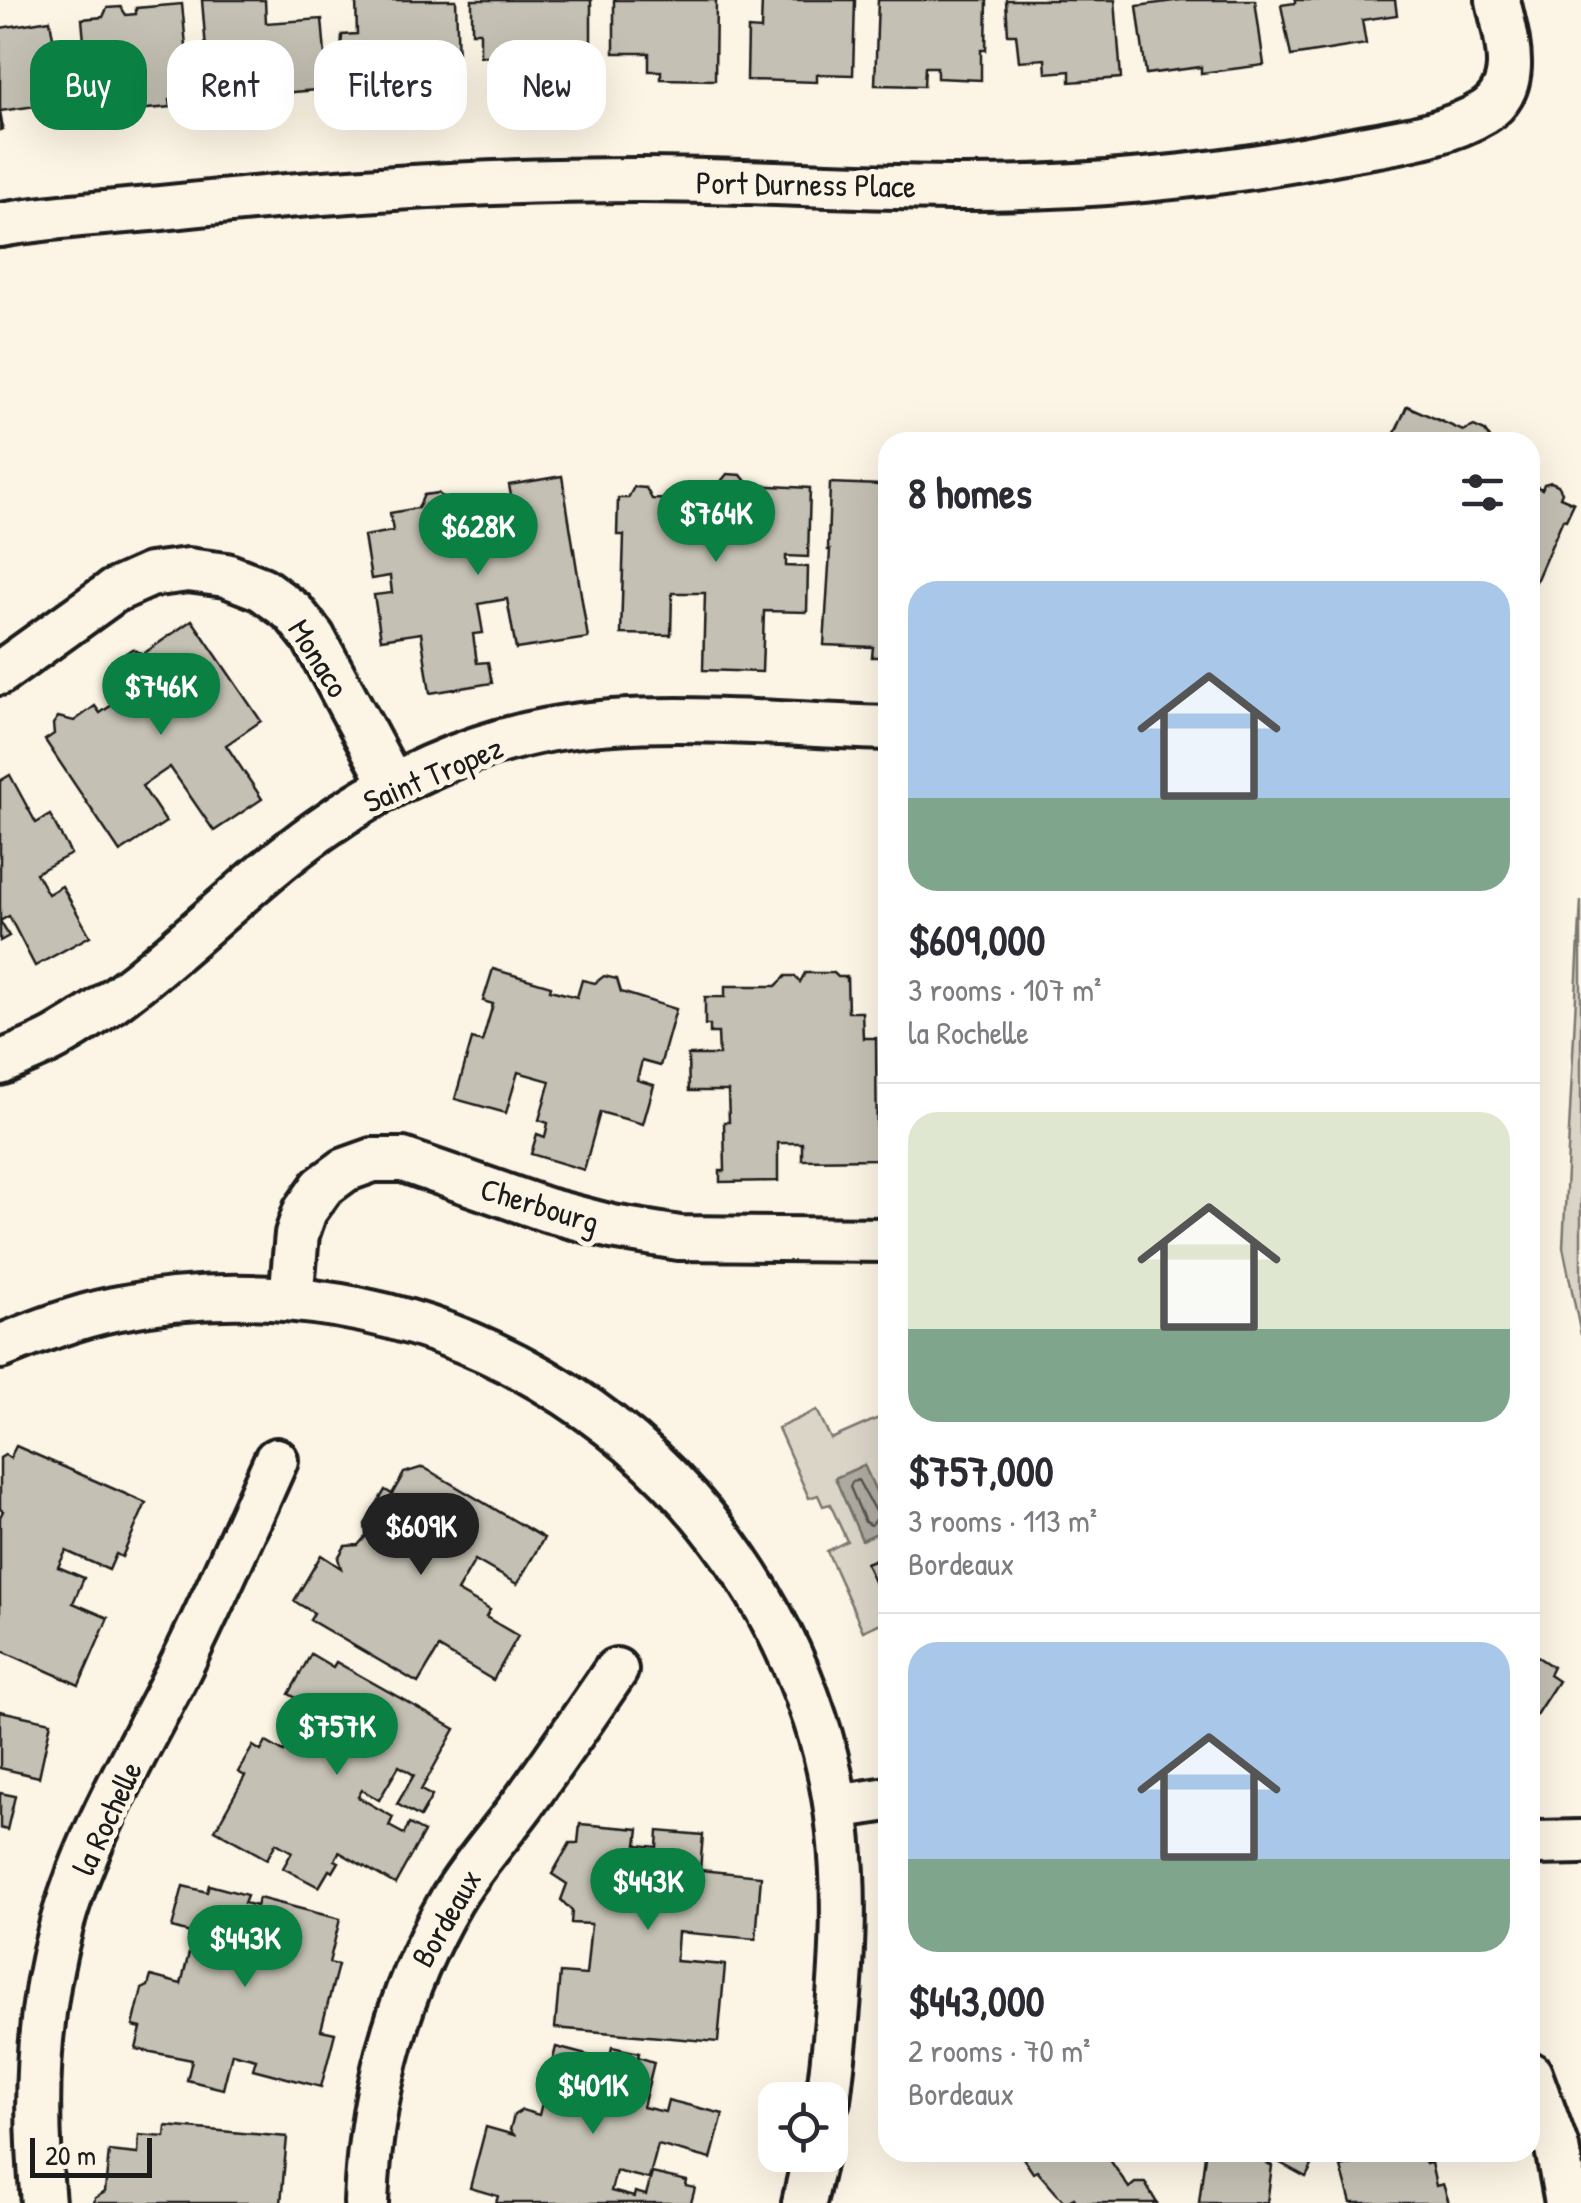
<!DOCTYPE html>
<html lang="en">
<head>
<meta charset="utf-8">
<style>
	:root { --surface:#fff; --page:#f2f2f3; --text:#2b2b33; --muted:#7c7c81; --line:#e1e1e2; --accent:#0b8043 }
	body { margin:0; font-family:"Patrick Hand",sans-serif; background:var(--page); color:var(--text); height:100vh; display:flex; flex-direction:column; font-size:38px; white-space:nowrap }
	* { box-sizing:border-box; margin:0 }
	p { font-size:32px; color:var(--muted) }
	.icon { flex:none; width:55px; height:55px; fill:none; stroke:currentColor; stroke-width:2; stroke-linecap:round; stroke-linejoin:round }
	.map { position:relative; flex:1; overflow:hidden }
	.side { position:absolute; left:878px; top:432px; width:662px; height:1730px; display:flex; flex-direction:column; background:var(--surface); border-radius:30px; box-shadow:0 10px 40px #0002 }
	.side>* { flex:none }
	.guide { position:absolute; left:30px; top:40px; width:698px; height:90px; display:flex; gap:20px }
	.tools { position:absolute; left:758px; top:2082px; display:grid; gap:20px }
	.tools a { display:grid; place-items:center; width:90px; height:90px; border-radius:20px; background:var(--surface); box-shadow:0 10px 40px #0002; font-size:50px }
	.scale { position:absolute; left:30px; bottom:25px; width:122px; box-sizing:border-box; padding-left:10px; border:5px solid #1c1c1c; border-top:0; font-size:28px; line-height:35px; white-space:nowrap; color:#1c1c1c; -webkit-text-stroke:8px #fcf5e5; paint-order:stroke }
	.price { position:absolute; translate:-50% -85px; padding:0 22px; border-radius:35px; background:var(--accent); color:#fff; font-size:32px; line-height:65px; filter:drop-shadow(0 2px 5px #0008) }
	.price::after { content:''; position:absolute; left:50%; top:60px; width:30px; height:22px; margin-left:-15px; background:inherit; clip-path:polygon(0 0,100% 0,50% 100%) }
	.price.current { background:#222; color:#fff }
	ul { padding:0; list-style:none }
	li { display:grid; align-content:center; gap:20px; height:530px; padding:0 30px }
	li+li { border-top:2px solid var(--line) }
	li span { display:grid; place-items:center; height:310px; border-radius:30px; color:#555 }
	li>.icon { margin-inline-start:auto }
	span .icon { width:180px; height:180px; fill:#fffc; stroke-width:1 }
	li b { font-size:42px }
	h2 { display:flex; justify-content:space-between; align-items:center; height:120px; padding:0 30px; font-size:42px }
	.chip { padding:0 35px; border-radius:30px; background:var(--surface); box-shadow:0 10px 40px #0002; font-size:35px; line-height:90px }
	.chip.current { background:var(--accent); color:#fff }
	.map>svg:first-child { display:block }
</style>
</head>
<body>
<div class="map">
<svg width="1581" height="2203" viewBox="0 0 1581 2203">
	<rect width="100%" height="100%" fill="#fcf5e5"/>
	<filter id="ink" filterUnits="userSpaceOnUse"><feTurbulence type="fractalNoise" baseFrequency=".01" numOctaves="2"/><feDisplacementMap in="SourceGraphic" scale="20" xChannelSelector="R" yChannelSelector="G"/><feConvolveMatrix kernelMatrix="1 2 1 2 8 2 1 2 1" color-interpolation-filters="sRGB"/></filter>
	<g filter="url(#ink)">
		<g fill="#dbd5c8" stroke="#7c7872" stroke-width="2.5">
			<path d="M1581,900V1335L1563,1247Z"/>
			<path d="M817,1410L831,1439L883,1416L888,1425V1608L879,1612L883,1622L863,1631L827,1551L847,1541L830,1504L823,1506L818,1495L809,1498L778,1428Z"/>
		</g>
		<path fill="#b0aba1" stroke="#75726c" stroke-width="2.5" d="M864,1465L885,1511L887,1510L888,1528L862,1540L835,1478Z"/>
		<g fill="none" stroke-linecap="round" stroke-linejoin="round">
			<path stroke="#575551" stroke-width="2.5" d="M858,1480L878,1517L871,1525L865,1522L850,1487L852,1482Z"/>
		</g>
		<g fill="#c4c0b3" stroke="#1c1c1c" stroke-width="2.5">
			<path d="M202,0H265L266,23L322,19L328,89L210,99Z"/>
			<path d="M356,0H456L458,61L425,62V85L339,87L342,35L357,34Z"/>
			<path d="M472,0H591V78H543V72H507V56H480V32H472Z"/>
			<path d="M614,0H716L715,80L661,79V71H649V53H614Z"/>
			<path d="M762,0H855L853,75L817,74V82L747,80L748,29L761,30Z"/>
			<path d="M878,0H987L986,50H981V80L937,78V67H925L924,86L875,85Z"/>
			<path d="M1006,0H1115L1121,78L1070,82V71L1046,73L1045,59L1019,61L1016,34H1008Z"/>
			<path d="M1181,0H1255L1264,65L1201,73V67L1146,74L1137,6Z"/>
			<path d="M1295,0H1395L1397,15L1362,20L1366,44L1291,56L1281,5L1295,3Z"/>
			<path d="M182,4L191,98L170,100L171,107L110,112L109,108L90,109L82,19L103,17L107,8L121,7L126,15L136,14V8Z"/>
			<path d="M50,20L64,102L0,111L3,129L0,130V28Z"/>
			<path d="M1407,406L1463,431L1474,426L1485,431L1491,440L1391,442Z"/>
			<path d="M727,474L741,475L749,485L810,488L808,557L786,556V566L808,567L807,612L764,611L762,672L703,670L705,593H672L671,635L621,634L624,535H617L618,498H628L634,487L646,488L652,499L679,500L678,515L706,516L707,485H718Z"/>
			<path d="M562,476L588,638L516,649L507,599L478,604L483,633L473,634L477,663L488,662L492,683L430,693L421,633L381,639L374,595L392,593L390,576L371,579L364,536L393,531L390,513L418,508L424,495L438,493L448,503L459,501L462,520L514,512L509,485Z"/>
			<path d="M1551,482L1558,485L1562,492L1560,497L1574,503L1566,520L1563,519L1530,595V484L1542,489L1544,484Z"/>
			<path d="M830,483L881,485L880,509H888V657H872L873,647L824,645L830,550H828Z"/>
			<path d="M192,620L261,721L226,745L262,799L214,831L170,767L142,786L166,822L120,852L45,740L54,734L53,724L58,717L74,721L95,706L100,713L121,699L107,678L119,670V658L132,649L143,654Z"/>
			<path d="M10,775L36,823L50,815L71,854L36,873L48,894L62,886L90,936L35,966L9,916L0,921L9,936L0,941V781Z"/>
			<path d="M493,969L551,986L550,990L577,997L582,980L595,983L604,976L617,979L621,992L676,1009L660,1066L642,1061L637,1080L654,1085L643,1124L600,1112L584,1170L531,1154L537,1134L545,1137L548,1123L539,1120L550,1081L518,1072L506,1113L455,1099L472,1039L482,1042L493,1004L483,1001Z"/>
			<path d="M805,973H834L838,977H847L848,1012H862L863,1038H876L877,1159L802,1160V1143H778V1181L720,1182V1171H725L724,1122H729L728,1091H689L688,1055H719L718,1033H710V1025H705V997H725V986H776L786,976H795L800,982Z"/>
			<path d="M884,1043H888V1163H885Z"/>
			<path d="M16,1446L146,1503L122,1557L116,1554L109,1570L66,1551L58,1567L84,1578L73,1603L108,1618L79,1685L0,1650V1517L3,1511L0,1509V1458L5,1455L10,1458Z"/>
			<path d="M423,1467L544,1538L517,1584L475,1560L457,1591L490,1610L486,1617L518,1636L493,1680L439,1648L418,1683L310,1620L314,1613L294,1601L321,1555L341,1568L338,1558L345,1546L358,1545L366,1536L365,1524L385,1490L392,1494L404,1473Z"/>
			<path d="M888,1554V1601L883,1603L866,1563Z"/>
			<path d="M1530,1652L1553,1667L1549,1675L1558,1681L1530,1724Z"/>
			<path d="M311,1654L333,1667L336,1662L455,1729L421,1790L432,1796L420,1817L397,1804L414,1775L399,1766L379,1800L362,1790L358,1797L393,1817L389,1826L404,1834L409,1824L424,1832L395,1884L339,1852L335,1860L339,1862L333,1872L329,1870L319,1887L283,1868L292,1852L276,1843L267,1859L215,1830L245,1776L238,1772L253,1746L261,1751L266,1742L284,1752L310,1706L289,1694Z"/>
			<path d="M0,1711L51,1722L39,1777L0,1768Z"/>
			<path d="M0,1793L15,1796L7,1830L0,1828Z"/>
			<path d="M580,1824L639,1829L637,1845L657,1847L658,1831L703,1835L700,1870L761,1876L756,1939L678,1932L676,1961L725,1965L718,2042L555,2028L560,1973L586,1975L591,1924L571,1923L572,1911L561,1900L567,1884L552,1874L570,1843H578Z"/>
			<path d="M209,1885L247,1895L244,1903L256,1906L259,1898L340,1919L329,1963L338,1965L321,2030L335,2033L321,2087L253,2069L256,2059L232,2053L223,2089L187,2080L192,2060L136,2049L141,2028L133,2026L142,1989L148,1986L151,1976L181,1984L194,1934L172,1928L183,1886L207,1892Z"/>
			<path d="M556,2047L609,2061L612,2047L639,2053L638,2057L654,2062L643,2107L665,2112L668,2100L723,2114L711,2159L658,2145L649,2179L616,2171L611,2191L634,2197L635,2192L646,2195L652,2173L687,2181L686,2186L695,2188L691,2203H496L498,2196L470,2188L486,2127L514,2135L510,2130L514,2115L522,2110L539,2115Z"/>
			<path d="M166,2126L287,2137L281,2203H94L95,2198L105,2192L109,2151L138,2154L139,2135L165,2137Z"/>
			<path d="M1019,2152H1109L1106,2154L1129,2188L1135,2183H1145L1157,2203H1077L1074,2198L1065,2203L1037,2171L1033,2173Z"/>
			<path d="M1201,2152H1256L1254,2156L1272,2166L1267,2203H1199L1205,2155Z"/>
			<path d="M1260,2152H1319L1306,2177Z"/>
			<path d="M1397,2152H1422L1426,2164L1431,2163L1436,2186L1443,2184L1449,2203H1351L1341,2167Z"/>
		</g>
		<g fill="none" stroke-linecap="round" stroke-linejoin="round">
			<defs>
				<g id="minor">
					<path d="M0,225C53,216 108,213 161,208C320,191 480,180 640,180C748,180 856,188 964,188C1091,188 1220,176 1344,151C1390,142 1443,137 1484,112C1524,87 1506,37 1498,0"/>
					<path d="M0,673L114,591L150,575L188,570L226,575L262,589L293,612L313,637L392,784"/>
					<path d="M0,1063C18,1055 38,1048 56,1038C153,983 228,896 318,831C387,781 469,744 553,729C655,711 783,725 888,728"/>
					<path d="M291,1299L297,1234L305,1211L322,1187L345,1170L373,1160H403L547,1210L612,1227L679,1238L888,1240"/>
					<path d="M0,1347C37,1332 75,1317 114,1309C421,1248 717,1423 815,1719C856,1842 844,1974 828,2100"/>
					<path d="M836,1807L888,1799"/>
					<path d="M1530,1846L1537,1843L1581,1842"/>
					<path d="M1530,2074L1557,2148L1567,2203"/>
					<path d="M43,2203C34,2108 36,2016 62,1923C87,1836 135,1755 177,1674C212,1604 244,1532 276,1460"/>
					<path d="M366,2203C370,2095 397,1993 452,1899C473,1864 501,1834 525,1801C556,1758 586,1714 616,1670"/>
					<path d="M804,2203L815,2155"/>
				</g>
			</defs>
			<use href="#minor" stroke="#1c1c1c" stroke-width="50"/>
			<use href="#minor" stroke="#fcf5e5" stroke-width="42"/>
		</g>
	</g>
	<g text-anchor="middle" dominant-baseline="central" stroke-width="10" stroke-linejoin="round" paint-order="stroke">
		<g font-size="32" fill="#1c1c1c" stroke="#fcf5e5">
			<text transform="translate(806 184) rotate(1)">Port Durness Place</text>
			<text transform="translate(319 658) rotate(58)">Monaco</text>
			<text transform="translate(433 774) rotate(-23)">Saint Tropez</text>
			<text transform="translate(540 1205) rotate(17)">Cherbourg</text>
			<text transform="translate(107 1818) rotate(-65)">la Rochelle</text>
			<text transform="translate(446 1918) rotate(-60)">Bordeaux</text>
		</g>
	</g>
</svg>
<div class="tools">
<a><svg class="icon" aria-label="locate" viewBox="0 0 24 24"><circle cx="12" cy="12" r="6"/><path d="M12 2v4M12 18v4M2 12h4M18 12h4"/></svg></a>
</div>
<div class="scale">20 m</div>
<b class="price" style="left:716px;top:565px">$764K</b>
<b class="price" style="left:478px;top:578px">$628K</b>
<b class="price" style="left:161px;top:738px">$746K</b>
<b class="price current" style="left:421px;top:1578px">$609K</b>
<b class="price" style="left:337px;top:1778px">$757K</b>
<b class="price" style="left:648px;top:1933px">$443K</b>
<b class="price" style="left:245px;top:1990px">$443K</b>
<b class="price" style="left:593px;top:2137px">$401K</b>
<div class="guide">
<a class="chip current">Buy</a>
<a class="chip">Rent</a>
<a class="chip">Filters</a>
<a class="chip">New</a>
</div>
<section class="side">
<h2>8 homes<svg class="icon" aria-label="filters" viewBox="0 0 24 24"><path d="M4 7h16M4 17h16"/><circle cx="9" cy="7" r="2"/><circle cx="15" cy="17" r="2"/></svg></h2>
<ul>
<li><span style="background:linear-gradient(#a9c7e8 70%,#7fa58c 0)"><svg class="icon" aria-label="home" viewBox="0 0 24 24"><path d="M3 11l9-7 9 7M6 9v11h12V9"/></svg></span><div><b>$609,000</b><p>3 rooms · 107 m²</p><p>la Rochelle</p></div></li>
<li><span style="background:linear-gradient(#dfe7d0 70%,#7fa58c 0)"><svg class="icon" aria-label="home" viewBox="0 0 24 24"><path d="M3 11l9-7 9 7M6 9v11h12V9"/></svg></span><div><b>$757,000</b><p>3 rooms · 113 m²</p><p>Bordeaux</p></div></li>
<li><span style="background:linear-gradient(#a9c7e8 70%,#7fa58c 0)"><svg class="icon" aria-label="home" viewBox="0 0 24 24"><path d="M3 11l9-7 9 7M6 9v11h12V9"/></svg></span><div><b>$443,000</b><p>2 rooms · 70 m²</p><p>Bordeaux</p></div></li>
</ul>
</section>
</div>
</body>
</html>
